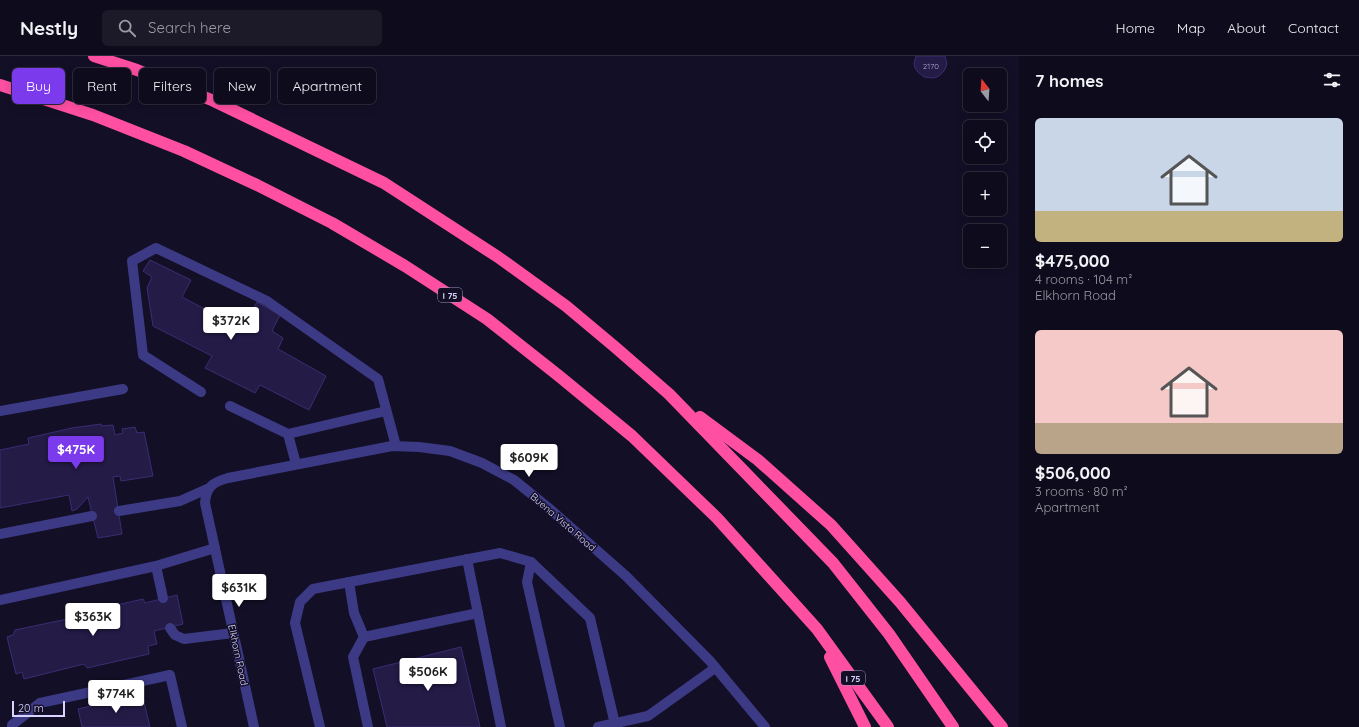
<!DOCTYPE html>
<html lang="en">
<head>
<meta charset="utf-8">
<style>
	:root { --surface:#0e0b1c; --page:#1c1929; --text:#f1f3f6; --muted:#9b9ba3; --line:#2e2b3b; --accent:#7c3aed }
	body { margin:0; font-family:Quicksand,sans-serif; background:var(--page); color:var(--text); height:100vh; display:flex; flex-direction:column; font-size:15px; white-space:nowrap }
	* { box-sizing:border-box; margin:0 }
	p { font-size:13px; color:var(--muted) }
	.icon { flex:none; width:22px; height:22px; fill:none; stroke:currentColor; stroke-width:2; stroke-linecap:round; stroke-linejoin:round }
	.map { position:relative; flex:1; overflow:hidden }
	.side { display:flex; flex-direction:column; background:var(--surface); width:340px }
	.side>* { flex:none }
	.guide { position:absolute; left:12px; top:12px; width:380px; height:36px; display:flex; gap:8px }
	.needle { width:26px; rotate:343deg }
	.buttons { position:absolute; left:963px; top:12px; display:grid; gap:8px }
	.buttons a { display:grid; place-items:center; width:44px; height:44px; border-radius:6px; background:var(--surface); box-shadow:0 2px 10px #0003,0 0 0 1px var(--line); font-size:20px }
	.scale { position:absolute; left:12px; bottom:10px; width:53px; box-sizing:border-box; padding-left:4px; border:2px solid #d9d4ff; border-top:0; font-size:11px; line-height:14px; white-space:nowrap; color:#d9d4ff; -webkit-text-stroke:3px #130f26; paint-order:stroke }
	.price { position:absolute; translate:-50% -34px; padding:0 9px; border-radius:4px; background:#fff; color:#222; font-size:13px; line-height:26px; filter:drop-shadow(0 1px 2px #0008) }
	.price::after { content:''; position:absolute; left:50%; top:24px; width:12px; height:9px; margin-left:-6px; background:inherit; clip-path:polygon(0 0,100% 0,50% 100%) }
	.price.active { background:var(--accent); color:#fff }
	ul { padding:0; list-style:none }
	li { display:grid; align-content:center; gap:8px; height:212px; padding:0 16px }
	li span { display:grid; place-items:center; height:124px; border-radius:6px; color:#555 }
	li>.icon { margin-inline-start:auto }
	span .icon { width:72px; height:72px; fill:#fffc; stroke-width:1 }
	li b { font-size:17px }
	h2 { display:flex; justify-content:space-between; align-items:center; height:48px; padding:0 16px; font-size:17px }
	.chip { padding:0 14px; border-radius:6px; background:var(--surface); box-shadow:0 2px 10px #0003,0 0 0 1px var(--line); font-size:14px; line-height:36px }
	.chip.active { background:var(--accent); color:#fff }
	header { display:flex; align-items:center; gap:24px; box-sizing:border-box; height:56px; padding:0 20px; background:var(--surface); border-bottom:1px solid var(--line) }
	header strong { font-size:19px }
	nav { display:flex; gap:22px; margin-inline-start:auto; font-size:14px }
	.search { width:280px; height:36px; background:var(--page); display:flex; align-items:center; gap:10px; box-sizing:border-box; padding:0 14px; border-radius:6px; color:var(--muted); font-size:15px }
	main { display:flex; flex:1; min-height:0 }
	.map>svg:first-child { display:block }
</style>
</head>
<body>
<header>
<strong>Nestly</strong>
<div class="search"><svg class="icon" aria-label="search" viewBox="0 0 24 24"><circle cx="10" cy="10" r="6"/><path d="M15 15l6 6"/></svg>Search here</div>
<nav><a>Home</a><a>Map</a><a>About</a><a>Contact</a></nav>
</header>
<main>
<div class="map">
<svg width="1019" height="671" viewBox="0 0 1019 671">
	<rect width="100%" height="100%" fill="#130f26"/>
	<g fill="#241b47" stroke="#3b2d73">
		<path d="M916,0H945L947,8L944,15L939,20L934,22L924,21L918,16L915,12L914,7Z"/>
		<path d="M150,204L191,224L182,241L231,267L237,256L248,262L257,246L280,259L272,275L283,282L278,293L326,320L309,354L260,329L255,337L205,312L212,300L153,270L147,232L152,221L143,215Z"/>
		<path d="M101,368L102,370L113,369L115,379L123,377L122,373L135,371L137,377L144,376L153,420L121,425L120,420L113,421L122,478L98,482L88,441L77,453L72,455L69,439L0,452V394L29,388L28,382L72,372Z"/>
		<path d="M177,539L183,568L154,575L157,588L148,590L149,598L87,612L84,608L24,623L22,616L16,618L7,581L13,579L15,574L72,562L73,559L143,543L145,547Z"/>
		<path d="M461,591L480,671H387L373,613Z"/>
		<path d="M142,638L150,671H82L78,653Z"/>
	</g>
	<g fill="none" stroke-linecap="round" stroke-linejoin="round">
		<g stroke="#3d3a85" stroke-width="10">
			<path d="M201,336L143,299L132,205L156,192L267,245L378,323L396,390"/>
			<path d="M230,350L288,378L296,408"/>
			<path d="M0,355L123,333"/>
			<path d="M288,378L386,355"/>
			<path d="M119,455L180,445L207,433"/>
			<path d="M0,478L92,460"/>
			<path d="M467,503L501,671"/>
			<path d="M531,506L527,526L560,671"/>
			<path d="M349,526L354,557L364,581L478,557"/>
			<path d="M163,542L156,510L215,492"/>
			<path d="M0,544L156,510"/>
			<path d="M170,572L175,579L184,583L233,577"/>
			<path d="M364,581L353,601L368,671"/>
			<path d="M12,671V669L40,647L170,619L182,671"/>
			<path d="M320,671L295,567L300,546L313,533L500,497L531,506L590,562L615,668"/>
			<path d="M598,671L648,660L715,612"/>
		</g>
		<path stroke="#3d3a85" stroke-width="10" d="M254,671L205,447C206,431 213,426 228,422L392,390L419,391L450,395L482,407L514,424L551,454L626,520L710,605L765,671"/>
		<g stroke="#ff4fa3" stroke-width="12">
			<path d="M94,0L137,14L214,45L384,127L498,201L566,250L615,291L669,338L833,507L889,578L953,671"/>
			<path d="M0,29L93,59L184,95L257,129L332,167L405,210L487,263L559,320L632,380L717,462L817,573L888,671"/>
			<path d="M700,361L758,404L831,469L900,546L1002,671"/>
			<path d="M830,601L865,671"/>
		</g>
	</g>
	<g text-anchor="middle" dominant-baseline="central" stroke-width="3" stroke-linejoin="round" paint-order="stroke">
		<g font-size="8" fill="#aca6d1">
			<text x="931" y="10">2170</text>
		</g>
		<g fill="#130f26" stroke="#9e99be" stroke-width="1">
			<rect x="438" y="232" width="24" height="14" rx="3"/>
			<rect x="841" y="615" width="24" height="14" rx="3"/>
		</g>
		<g font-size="9" font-weight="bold" fill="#d9d4ff">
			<text x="450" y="239">I 75</text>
			<text x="853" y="622">I 75</text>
		</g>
		<g font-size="10" fill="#d9d4ff" stroke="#130f26">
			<text transform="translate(563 466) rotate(41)">Buena Vista Road</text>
			<text transform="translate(238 599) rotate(78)">Elkhorn Road</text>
		</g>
	</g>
</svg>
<div class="buttons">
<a><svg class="needle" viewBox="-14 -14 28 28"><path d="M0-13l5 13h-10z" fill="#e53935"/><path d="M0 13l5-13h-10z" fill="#9b9ba3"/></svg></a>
<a><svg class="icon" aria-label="locate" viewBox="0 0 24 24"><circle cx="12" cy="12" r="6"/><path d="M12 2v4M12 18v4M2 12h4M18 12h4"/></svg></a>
<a>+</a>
<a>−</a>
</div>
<div class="scale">20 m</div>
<b class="price" style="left:231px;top:285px">$372K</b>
<b class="price active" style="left:76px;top:414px">$475K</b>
<b class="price" style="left:529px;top:422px">$609K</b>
<b class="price" style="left:239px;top:552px">$631K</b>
<b class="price" style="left:93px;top:581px">$363K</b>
<b class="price" style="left:428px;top:636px">$506K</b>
<b class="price" style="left:116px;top:658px">$774K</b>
<div class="guide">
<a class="chip active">Buy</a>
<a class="chip">Rent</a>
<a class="chip">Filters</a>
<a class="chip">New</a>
<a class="chip">Apartment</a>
</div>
</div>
<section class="side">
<h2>7 homes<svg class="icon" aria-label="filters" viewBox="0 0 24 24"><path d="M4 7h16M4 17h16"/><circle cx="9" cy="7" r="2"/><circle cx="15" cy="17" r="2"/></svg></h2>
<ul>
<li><span style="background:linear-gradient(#c9d6e8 75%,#c2b280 0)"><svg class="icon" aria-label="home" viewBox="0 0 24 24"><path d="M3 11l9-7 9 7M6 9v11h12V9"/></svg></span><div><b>$475,000</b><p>4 rooms · 104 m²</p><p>Elkhorn Road</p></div></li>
<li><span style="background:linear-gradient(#f6c9c9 75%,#b9a48a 0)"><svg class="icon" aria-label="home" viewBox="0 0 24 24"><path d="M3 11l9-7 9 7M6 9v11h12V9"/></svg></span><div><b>$506,000</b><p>3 rooms · 80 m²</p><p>Apartment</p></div></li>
</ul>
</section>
</main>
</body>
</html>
